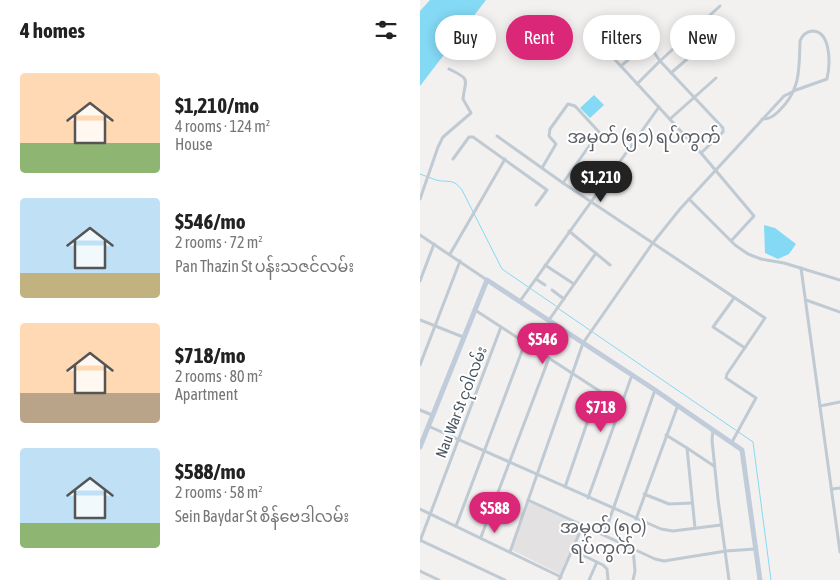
<!DOCTYPE html>
<html lang="en">
<head>
<meta charset="utf-8">
<style>
	:root { --surface:#fff; --page:#f6f6f6; --text:#222; --muted:#767676; --accent:#db2777 }
	body { margin:0; font-family:"Asap Condensed","Noto Sans Myanmar",sans-serif; background:var(--page); color:var(--text); height:100vh; display:flex; flex-direction:column; font-size:19px; white-space:nowrap }
	* { box-sizing:border-box; margin:0 }
	p { font-size:16px; color:var(--muted) }
	.icon { flex:none; width:28px; height:28px; fill:none; stroke:currentColor; stroke-width:2; stroke-linecap:round; stroke-linejoin:round }
	.map { position:relative; flex:1; overflow:hidden }
	.side { display:flex; flex-direction:column; background:var(--surface); width:420px }
	.side>* { flex:none }
	.banner { position:absolute; left:15px; top:15px; width:330px; height:45px; display:flex; gap:10px }
	.price { position:absolute; translate:-50% -42px; padding:0 11px; border-radius:18px; background:var(--accent); color:#fff; font-size:16px; line-height:32px; filter:drop-shadow(0 1px 2px #0008) }
	.price::after { content:''; position:absolute; left:50%; top:30px; width:15px; height:11px; margin-left:-8px; background:inherit; clip-path:polygon(0 0,100% 0,50% 100%) }
	.price.active { background:#222; color:#fff }
	ul { padding:0; list-style:none }
	li { display:flex; align-items:center; gap:15px; height:125px; padding:0 20px }
	li span { display:grid; place-items:center; flex:none; width:140px; height:100px; border-radius:5px; color:#555 }
	li>.icon { margin-inline-start:auto }
	span .icon { width:60px; height:60px; fill:#fffc; stroke-width:1 }
	li b { font-size:21px }
	h2 { display:flex; justify-content:space-between; align-items:center; height:60px; padding:0 20px; font-size:21px }
	.pill { padding:0 18px; border-radius:22px; background:var(--surface); box-shadow:0 2px 12px #0003; font-size:18px; line-height:45px }
	.pill.active { background:var(--accent); color:#fff }
	main { display:flex; flex:1; min-height:0 }
	.map>svg:first-child { display:block }
</style>
</head>
<body>
<main>
<section class="side">
<h2>4 homes<svg class="icon" aria-label="filters" viewBox="0 0 24 24"><path d="M4 7h16M4 17h16"/><circle cx="9" cy="7" r="2"/><circle cx="15" cy="17" r="2"/></svg></h2>
<ul>
<li><span style="background:linear-gradient(#ffd9b3 70%,#8fb573 0)"><svg class="icon" aria-label="home" viewBox="0 0 24 24"><path d="M3 11l9-7 9 7M6 9v11h12V9"/></svg></span><div><b>$1,210/mo</b><p>4 rooms · 124 m²</p><p>House</p></div></li>
<li><span style="background:linear-gradient(#bfe0f5 75%,#c2b280 0)"><svg class="icon" aria-label="home" viewBox="0 0 24 24"><path d="M3 11l9-7 9 7M6 9v11h12V9"/></svg></span><div><b>$546/mo</b><p>2 rooms · 72 m²</p><p>Pan Thazin St ပန်းသဇင်လမ်း</p></div></li>
<li><span style="background:linear-gradient(#ffd9b3 70%,#b9a48a 0)"><svg class="icon" aria-label="home" viewBox="0 0 24 24"><path d="M3 11l9-7 9 7M6 9v11h12V9"/></svg></span><div><b>$718/mo</b><p>2 rooms · 80 m²</p><p>Apartment</p></div></li>
<li><span style="background:linear-gradient(#bfe0f5 75%,#8fb573 0)"><svg class="icon" aria-label="home" viewBox="0 0 24 24"><path d="M3 11l9-7 9 7M6 9v11h12V9"/></svg></span><div><b>$588/mo</b><p>2 rooms · 58 m²</p><p>Sein Baydar St စိန်ဗေဒါလမ်း</p></div></li>
</ul>
</section>
<div class="map">
<svg width="420" height="580" viewBox="0 0 420 580">
	<rect width="100%" height="100%" fill="#f3f0f0"/>
	<path fill="#e4e1e2" d="M109,502L161,527L140,574L92,550Z"/>
	<g fill="#84d9f4">
		<path d="M10,0H66L0,86V11Z"/>
		<path d="M174,95L184,105L170,118L160,108Z"/>
		<path d="M344,225L355,228L376,244L369,254L358,259L345,253Z"/>
	</g>
	<g fill="none" stroke-linecap="round" stroke-linejoin="round">
		<g stroke="#84d9f4" stroke-width="1">
			<path d="M0,174C5,176 11,178 16,180C29,183 33,178 42,190L82,269L136,306"/>
			<path d="M139,309L333,442L351,580"/>
		</g>
		<g stroke="#bfcad3" stroke-width="3">
			<path d="M187,51L281,153L334,216L311,241"/>
			<path d="M201,66L224,46L231,48L240,61L300,6"/>
			<path d="M251,73L303,28"/>
			<path d="M217,84L240,61L303,128V132L281,153"/>
			<path d="M250,119L296,78"/>
			<path d="M77,136L143,183L179,132L155,106L148,104L130,129L129,136L136,144L122,168"/>
			<path d="M33,159L49,137H53L127,190L116,205"/>
			<path d="M143,183L345,318L307,374L306,378L336,398L312,442"/>
			<path d="M0,199L18,147L23,137L51,113L43,99C45,79 52,80 29,69"/>
			<path d="M269,199L315,245L328,254L341,259L364,263L420,280"/>
			<path d="M149,231L190,265"/>
			<path d="M0,235L67,280"/>
			<path d="M30,254L85,159"/>
			<path d="M125,265L154,284"/>
			<path d="M381,268L420,552"/>
			<path d="M116,279L125,285"/>
			<path d="M0,281L14,244"/>
			<path d="M132,290L144,299"/>
			<path d="M314,298L293,327L325,348"/>
			<path d="M386,300L420,312"/>
			<path d="M100,301L239,107"/>
			<path d="M55,310L201,405"/>
			<path d="M0,320L43,337"/>
			<path d="M129,320L176,253"/>
			<path d="M0,365L40,261"/>
			<path d="M400,406L420,402"/>
			<path d="M0,410L12,415"/>
			<path d="M8,426L241,529L253,531L301,525"/>
			<path d="M293,430L292,440L298,499L309,580"/>
			<path d="M246,435L267,448L275,528"/>
			<path d="M267,448L294,466"/>
			<path d="M145,487L178,391"/>
			<path d="M412,489L420,488"/>
			<path d="M224,494L249,504L272,503"/>
			<path d="M168,498L212,375"/>
			<path d="M108,500L235,559L244,561L306,551L335,549"/>
			<path d="M0,509L141,577"/>
			<path d="M216,519L258,405"/>
			<path d="M36,526L105,343"/>
			<path d="M184,535L235,390"/>
			<path d="M61,537L129,358"/>
			<path d="M0,540L85,580"/>
			<path d="M0,541L81,327"/>
			<path d="M213,549L215,571L213,580"/>
			<path d="M152,550L183,565L187,569L188,580"/>
			<path d="M90,552L163,343L232,244L260,209L364,96L376,90L407,79C410,66 412,31 392,31C386,32 382,35 380,41C379,69 381,90 359,111C354,116 349,120 342,119"/>
			<path d="M0,571L19,580"/>
			<path d="M139,580L163,525"/>
			<path d="M169,580L177,562"/>
		</g>
		<path stroke="#c1ccda" stroke-width="5" d="M0,447L67,280L235,390L322,450L340,580"/>
	</g>
	<g text-anchor="middle" dominant-baseline="central" stroke-width="4" stroke-linejoin="round" paint-order="stroke">
		<g font-size="15" fill="#46535f" stroke="#fff">
			<text transform="translate(41 402) rotate(-69)">Nau War St ငုဝါလမ်း</text>
		</g>
		<g font-size="18" fill="#5c6066" stroke="#fff">
			<text x="224" y="136">အမှတ် (၅၁) ရပ်ကွက်</text>
			<text x="183" y="526">အမှတ် (၅၀)<tspan x="183" dy="21">ရပ်ကွက်</tspan></text>
		</g>
	</g>
</svg>
<b class="price active" style="left:181px;top:203px">$1,210</b>
<b class="price" style="left:123px;top:365px">$546</b>
<b class="price" style="left:181px;top:433px">$718</b>
<b class="price" style="left:75px;top:534px">$588</b>
<div class="banner">
<a class="pill">Buy</a>
<a class="pill active">Rent</a>
<a class="pill">Filters</a>
<a class="pill">New</a>
</div>
</div>
</main>
</body>
</html>
